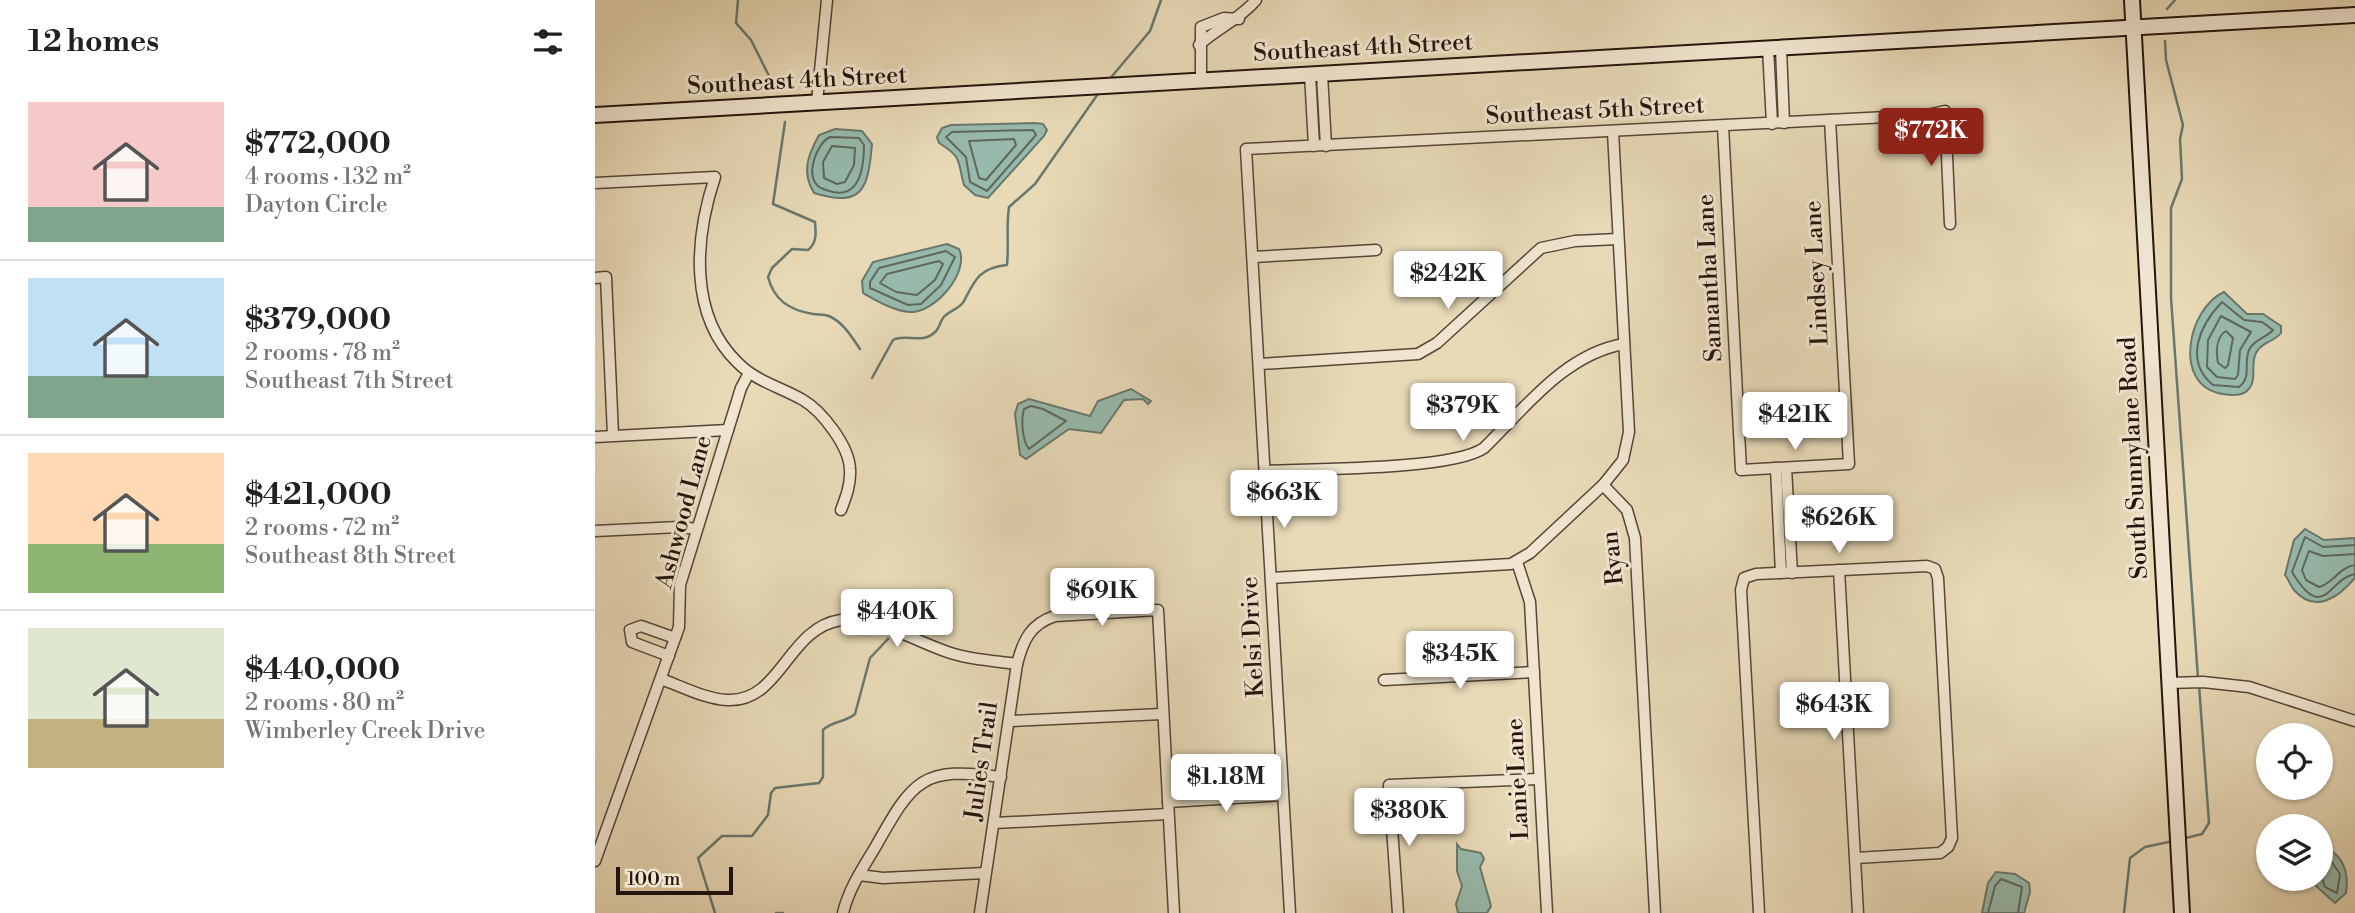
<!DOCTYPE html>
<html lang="en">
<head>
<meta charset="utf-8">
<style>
	:root { --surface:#fff; --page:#f6f6f6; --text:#202124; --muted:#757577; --line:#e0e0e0; --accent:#8f2418 }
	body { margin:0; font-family:"Libre Bodoni",serif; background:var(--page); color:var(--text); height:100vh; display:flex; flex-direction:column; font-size:26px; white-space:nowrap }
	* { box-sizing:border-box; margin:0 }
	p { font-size:23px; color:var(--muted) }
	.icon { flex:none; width:38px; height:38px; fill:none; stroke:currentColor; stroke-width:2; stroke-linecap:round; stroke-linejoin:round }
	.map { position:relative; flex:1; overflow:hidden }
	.drawer { display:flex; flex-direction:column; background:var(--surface); width:595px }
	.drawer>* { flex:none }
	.buttons { position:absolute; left:1661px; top:723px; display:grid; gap:14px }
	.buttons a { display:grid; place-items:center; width:77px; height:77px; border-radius:50%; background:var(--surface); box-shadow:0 2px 5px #0004; font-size:35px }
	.scale { position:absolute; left:21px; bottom:18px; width:117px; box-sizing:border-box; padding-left:7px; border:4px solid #24150d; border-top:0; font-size:19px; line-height:24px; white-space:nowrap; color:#24150d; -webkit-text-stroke:5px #f0e6d0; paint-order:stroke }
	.price { position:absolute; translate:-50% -60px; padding:0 16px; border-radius:7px; background:#fff; color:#222; font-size:23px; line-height:46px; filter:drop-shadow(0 2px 4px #0008) }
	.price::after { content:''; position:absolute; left:50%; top:42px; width:21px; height:16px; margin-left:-10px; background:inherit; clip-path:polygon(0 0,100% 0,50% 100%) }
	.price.current { background:var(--accent); color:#fff }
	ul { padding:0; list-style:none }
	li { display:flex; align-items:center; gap:21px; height:175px; padding:0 28px }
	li+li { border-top:2px solid var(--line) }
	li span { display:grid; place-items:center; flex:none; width:196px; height:140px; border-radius:0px; color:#555 }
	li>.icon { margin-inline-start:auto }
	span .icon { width:84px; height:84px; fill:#fffc; stroke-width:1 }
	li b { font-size:30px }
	h2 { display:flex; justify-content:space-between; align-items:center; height:84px; padding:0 28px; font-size:30px }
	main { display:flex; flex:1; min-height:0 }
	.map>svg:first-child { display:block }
</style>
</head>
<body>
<main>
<section class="drawer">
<h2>12 homes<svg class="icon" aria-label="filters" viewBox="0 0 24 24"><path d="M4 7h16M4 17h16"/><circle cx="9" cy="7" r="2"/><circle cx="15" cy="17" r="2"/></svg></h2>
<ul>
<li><span style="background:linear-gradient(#f6c9c9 75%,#7fa58c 0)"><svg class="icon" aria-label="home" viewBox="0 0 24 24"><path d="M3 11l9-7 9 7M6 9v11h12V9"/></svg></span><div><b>$772,000</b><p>4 rooms · 132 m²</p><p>Dayton Circle</p></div></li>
<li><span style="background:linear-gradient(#bfe0f5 70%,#7fa58c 0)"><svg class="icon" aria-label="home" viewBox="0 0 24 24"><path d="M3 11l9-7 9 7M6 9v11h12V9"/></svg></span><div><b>$379,000</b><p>2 rooms · 78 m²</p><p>Southeast 7th Street</p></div></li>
<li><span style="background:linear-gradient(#ffd9b3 65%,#8fb573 0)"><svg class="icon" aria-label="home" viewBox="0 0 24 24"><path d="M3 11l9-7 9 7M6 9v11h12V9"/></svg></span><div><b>$421,000</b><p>2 rooms · 72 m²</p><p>Southeast 8th Street</p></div></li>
<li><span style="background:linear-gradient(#dfe7d0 65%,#c2b280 0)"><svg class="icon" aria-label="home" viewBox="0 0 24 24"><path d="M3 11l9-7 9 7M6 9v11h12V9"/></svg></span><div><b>$440,000</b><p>2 rooms · 80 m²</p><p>Wimberley Creek Drive</p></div></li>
</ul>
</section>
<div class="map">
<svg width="1760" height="913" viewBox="0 0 1760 913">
	<rect width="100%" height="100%" fill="#e8d9b7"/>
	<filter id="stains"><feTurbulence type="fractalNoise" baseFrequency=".00286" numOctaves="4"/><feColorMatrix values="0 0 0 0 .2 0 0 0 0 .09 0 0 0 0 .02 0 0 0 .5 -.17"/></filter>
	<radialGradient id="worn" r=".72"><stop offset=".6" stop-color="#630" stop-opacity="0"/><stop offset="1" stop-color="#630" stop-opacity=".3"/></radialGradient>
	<g fill="#97baac" stroke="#69786c" stroke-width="2">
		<path d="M440,123L448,124L452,130L449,136L393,198L380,195L369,185C362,160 368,158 344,143L342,137L347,128L356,125Z"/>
		<path d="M240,129L267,131L277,144C273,189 268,208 219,193C206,172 213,155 224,135Z"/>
		<path d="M352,244L364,249C375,272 340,313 315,312C299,311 282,301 268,293L267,281L278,262Z"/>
		<path d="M1629,292L1652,314H1668L1686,326V333C1679,342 1666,342 1661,353C1654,366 1665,383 1649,393C1643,396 1634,395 1628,394C1576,386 1593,308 1629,292Z"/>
		<path d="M536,389L556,401L553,404L548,399L529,400L506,433L474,429L431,459L425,455L420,414L423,404L434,399L495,416L503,401Z"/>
		<path d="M1710,529L1729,540L1760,538V578C1743,598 1720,614 1699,590C1695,585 1694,580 1690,575L1699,540Z"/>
		<path d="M862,844L866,849L886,853L889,859L885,867L896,906L892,913H863L861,904L867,886L862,871Z"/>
		<path d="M1731,848C1749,856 1754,874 1751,893L1740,903L1721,886L1720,879L1726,878V854Z"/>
		<path d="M1401,872L1420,874L1434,883L1435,892L1429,913H1387L1393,883Z"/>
	</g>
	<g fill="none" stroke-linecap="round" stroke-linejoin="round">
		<g stroke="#5e685c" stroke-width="2">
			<path d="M438,130L441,135L392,191L375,182L371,157L351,137L357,132Z"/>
			<path d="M235,137L264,138L269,145C269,164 266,198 238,192C234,191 226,189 223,186C210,174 222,143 235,137Z"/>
			<path d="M419,139L421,145L391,180L384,178L374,141Z"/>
			<path d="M237,146L260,148L259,165L250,182L242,184L229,178L228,162Z"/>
			<path d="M351,251L360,257L346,285L326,304L313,305L275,288V282L284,268Z"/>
			<path d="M344,261L348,264L340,280L322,295L301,292L285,283L292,274Z"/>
			<path d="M1627,302L1649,320L1667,322L1678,330C1672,337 1661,339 1655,348C1647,362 1658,376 1644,387L1618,385C1589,361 1604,326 1627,302Z"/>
			<path d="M1626,316L1656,332L1645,350L1643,375L1640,379L1622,377L1612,367L1613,340Z"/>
			<path d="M1631,331L1638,338L1633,365L1630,368L1623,363C1621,352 1621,337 1631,331Z"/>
			<path d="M436,406L448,409L471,421L434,449C427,441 426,419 429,409Z"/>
			<path d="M1760,545L1728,547L1710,537L1697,572C1729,625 1734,578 1760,574"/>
			<path d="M1760,554L1728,556L1714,551L1707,570L1711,580L1724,587C1739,583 1744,567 1760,565"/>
			<path d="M1726,857L1734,858L1745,874L1742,893L1730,887L1726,875"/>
			<path d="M1393,913L1400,886L1406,879L1427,887L1423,913"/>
		</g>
		<g stroke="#69786c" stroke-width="2.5">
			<path d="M143,0L141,23L156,40L180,88"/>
			<path d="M1572,9L1580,0"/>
			<path d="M1570,41L1571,60L1588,125L1585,139L1587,179L1576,208V298L1603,678"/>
			<path d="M513,81L555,31L566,0"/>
			<path d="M190,122L178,204L220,222C221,233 222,243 213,250L197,249L177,268L173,277C179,300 194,310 218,314C224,315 228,314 234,316C249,323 256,336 265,349"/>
			<path d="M277,378L298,340C311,333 327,345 340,332C344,329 345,322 348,318C353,311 365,309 369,301C380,280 384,268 412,265C414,245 411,227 414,207L440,184L505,91"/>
			<path d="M1587,839L1607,834L1614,823L1604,685"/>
			<path d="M120,913L103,858L127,836H157L173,815L176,793L180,788L224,783L228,777V730C238,720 250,723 260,714L275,658L293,639"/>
			<path d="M181,913H188"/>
			<path d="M1529,913L1535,858L1550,847L1578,841"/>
		</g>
		<defs>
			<g id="street">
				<path d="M604,45C622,28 644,20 661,0"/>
				<path d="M1173,48L1177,124"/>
				<path d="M1186,48L1189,123"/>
				<path d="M715,74L719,146"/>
				<path d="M727,74L731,146"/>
				<path d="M606,80V27L629,18L644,19"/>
				<path d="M222,102L232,0"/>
				<path d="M1128,126L1146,470L1254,464L1235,120"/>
				<path d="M1018,132L1034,432L1028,460L1008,485L1032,510L1040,538L1060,913"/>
				<path d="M0,183L120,177C100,237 93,315 143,363C162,382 186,387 208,400C227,411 254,446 255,469C256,484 251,497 246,510"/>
				<path d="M658,257L781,250"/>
				<path d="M0,278L11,277L18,435"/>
				<path d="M665,364L823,354L842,343L946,248L980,241L1023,239"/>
				<path d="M0,437L133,430"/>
				<path d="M1181,468L1186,573"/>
				<path d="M1191,468L1197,573"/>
				<path d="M670,471C715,469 858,470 889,448C930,408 970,354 1029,344"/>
				<path d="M0,531L84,527L102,529"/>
				<path d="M922,562L935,602L952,913"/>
				<path d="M1244,570L1263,913"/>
				<path d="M676,578L916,564L935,553L1008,485"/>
				<path d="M74,656L37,642L35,630L46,626L80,638"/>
				<path d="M66,679C86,686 110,699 132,700C186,703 192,628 246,620C283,615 323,644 359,654C379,660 401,661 422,664"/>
				<path d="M789,680L939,672"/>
				<path d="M1573,683L1608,682L1654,687L1760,721"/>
				<path d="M415,721L567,714"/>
				<path d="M573,802L688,795"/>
				<path d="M400,823L573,814"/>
				<path d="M0,861L84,627L85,585L146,388L154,373"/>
				<path d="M264,875L288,878L390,873"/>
				<path d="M248,913C254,888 268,868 281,846C318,780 327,766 406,777"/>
				<path d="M385,913L422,664C428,641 435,624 460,616L563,610L579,913"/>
				<path d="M695,913L651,149L1332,115L1350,111L1355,224"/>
				<path d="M803,913L794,785L944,779"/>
				<path d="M1164,913L1146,590L1149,578L1161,574L1332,566L1340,569L1343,578L1357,838L1353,847L1345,853L1261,858"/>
			</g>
			<g id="secondary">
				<path d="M1537,0L1587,913"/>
				<path d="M0,115L1760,15"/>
			</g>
		</defs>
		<use href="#street" stroke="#554638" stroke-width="13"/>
		<use href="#secondary" stroke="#24150d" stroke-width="18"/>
		<use href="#street" stroke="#f0e6d0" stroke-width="10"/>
		<use href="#secondary" stroke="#f0e6d0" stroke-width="14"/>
	</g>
	<g text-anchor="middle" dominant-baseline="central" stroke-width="6" stroke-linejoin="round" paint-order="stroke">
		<g font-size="24" fill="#24150d" stroke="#f0e6d0">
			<text transform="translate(768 48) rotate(-3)">Southeast 4th Street</text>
			<text transform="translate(202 81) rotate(-3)">Southeast 4th Street</text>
			<text transform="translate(1000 111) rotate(-3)">Southeast 5th Street</text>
			<text transform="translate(1222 273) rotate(-93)">Lindsey Lane</text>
			<text transform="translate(1115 278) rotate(-93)">Samantha Lane</text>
			<text transform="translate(1539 458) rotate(-93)">South Sunnylane Road</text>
			<text transform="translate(89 512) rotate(-75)">Ashwood Lane</text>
			<text transform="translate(1018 558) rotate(-96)">Ryan</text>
			<text transform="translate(658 637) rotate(-93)">Kelsi Drive</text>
			<text transform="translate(387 761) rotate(-82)">Julies Trail</text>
			<text transform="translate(923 779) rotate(-93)">Lanie Lane</text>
		</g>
	</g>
	<rect width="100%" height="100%" filter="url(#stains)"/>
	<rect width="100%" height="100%" fill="url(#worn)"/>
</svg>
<div class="buttons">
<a><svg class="icon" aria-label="locate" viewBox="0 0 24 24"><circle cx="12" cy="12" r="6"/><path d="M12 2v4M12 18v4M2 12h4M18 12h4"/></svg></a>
<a><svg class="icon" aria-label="layers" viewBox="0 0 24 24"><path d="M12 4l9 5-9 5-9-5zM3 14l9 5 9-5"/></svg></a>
</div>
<div class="scale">100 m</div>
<b class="price current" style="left:1336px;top:168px">$772K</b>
<b class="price" style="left:853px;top:311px">$242K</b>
<b class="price" style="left:868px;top:443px">$379K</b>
<b class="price" style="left:1200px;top:452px">$421K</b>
<b class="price" style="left:689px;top:530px">$663K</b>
<b class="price" style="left:1244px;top:555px">$626K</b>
<b class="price" style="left:507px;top:628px">$691K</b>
<b class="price" style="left:302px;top:649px">$440K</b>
<b class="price" style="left:865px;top:691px">$345K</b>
<b class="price" style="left:1239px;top:742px">$643K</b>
<b class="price" style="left:631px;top:814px">$1.18M</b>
<b class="price" style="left:814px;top:848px">$380K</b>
</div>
</main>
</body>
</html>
